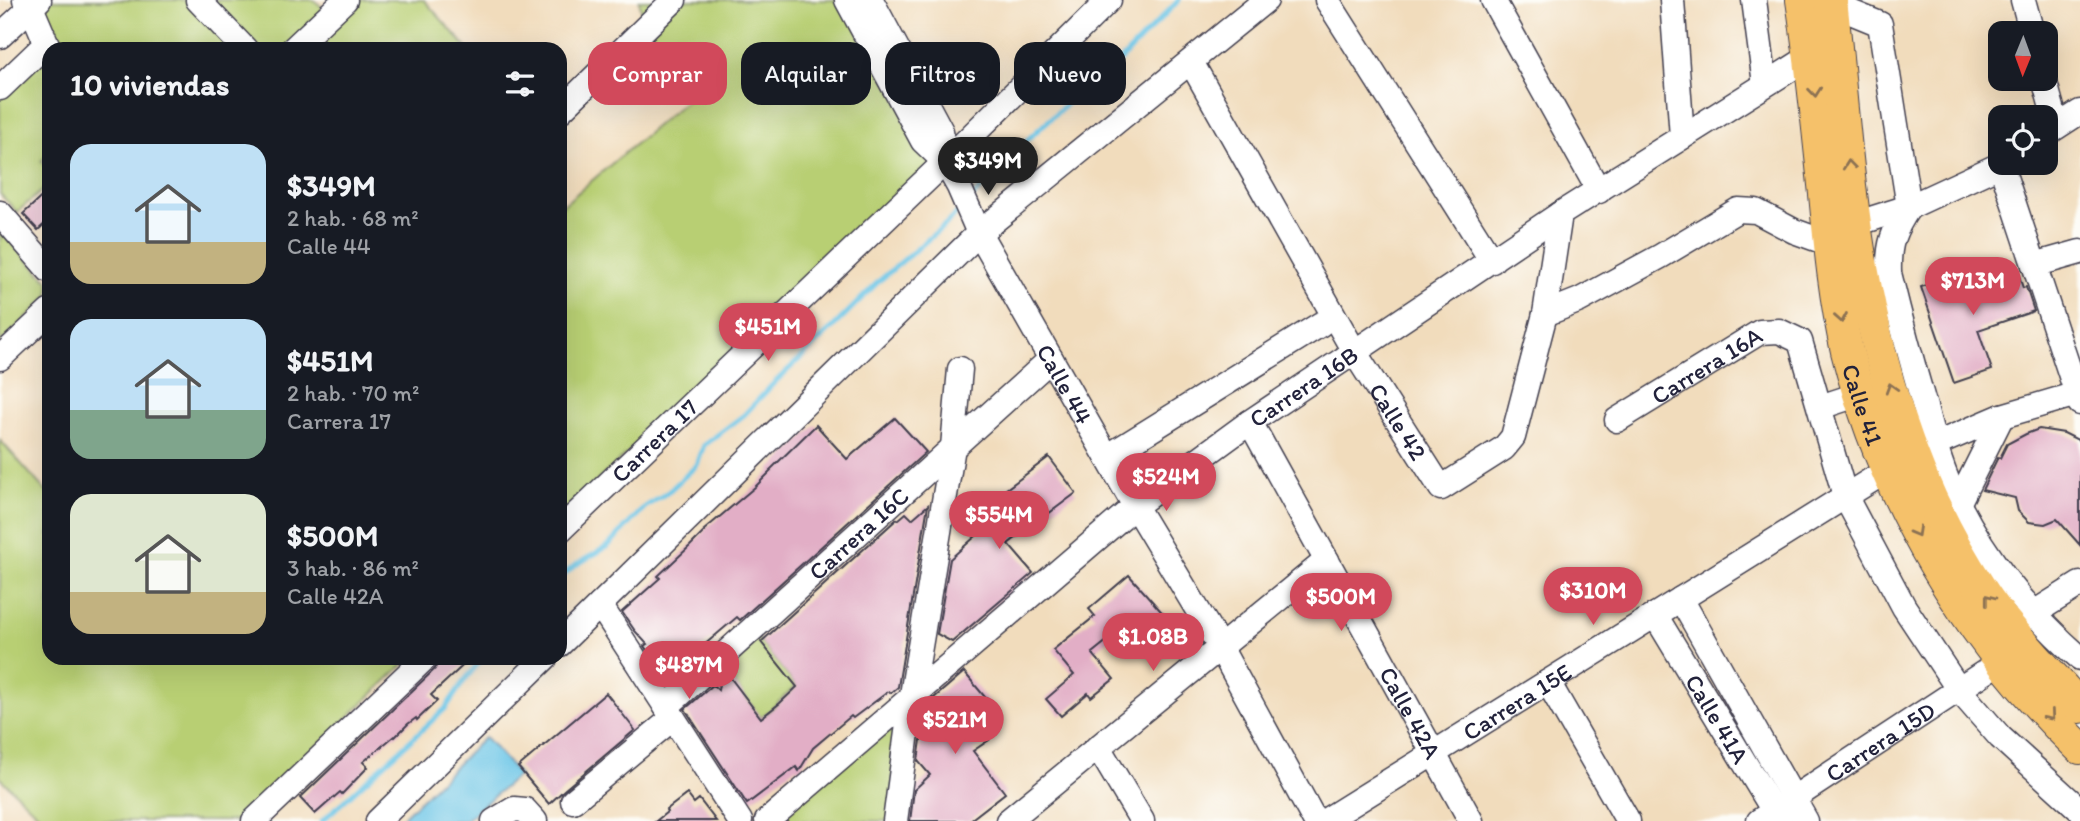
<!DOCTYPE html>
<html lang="es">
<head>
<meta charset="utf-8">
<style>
	:root { --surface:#171b24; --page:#20242c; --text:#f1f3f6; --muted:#9ea1a6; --accent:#d1495b }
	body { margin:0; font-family:Itim,sans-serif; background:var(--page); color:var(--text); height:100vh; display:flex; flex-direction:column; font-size:26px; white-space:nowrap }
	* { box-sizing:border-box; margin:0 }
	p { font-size:23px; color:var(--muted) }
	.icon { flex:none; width:38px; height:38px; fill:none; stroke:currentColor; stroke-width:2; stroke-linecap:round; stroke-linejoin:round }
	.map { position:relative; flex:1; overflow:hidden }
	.details { position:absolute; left:42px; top:42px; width:525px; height:623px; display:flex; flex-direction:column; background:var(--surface); border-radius:21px; box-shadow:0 7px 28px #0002 }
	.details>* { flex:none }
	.top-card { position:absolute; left:588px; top:42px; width:665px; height:63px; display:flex; gap:14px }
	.needle { width:46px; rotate:181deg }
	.fabs { position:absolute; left:1988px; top:21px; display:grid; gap:14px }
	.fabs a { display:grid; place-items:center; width:70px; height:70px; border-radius:14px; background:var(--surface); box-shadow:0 7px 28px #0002; font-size:35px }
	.price { position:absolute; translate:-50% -60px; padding:0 16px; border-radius:24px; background:var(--accent); color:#fff; font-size:23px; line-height:46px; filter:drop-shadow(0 2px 4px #0008) }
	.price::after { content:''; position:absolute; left:50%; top:42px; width:21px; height:16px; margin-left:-10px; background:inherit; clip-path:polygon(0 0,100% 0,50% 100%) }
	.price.current { background:#222; color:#fff }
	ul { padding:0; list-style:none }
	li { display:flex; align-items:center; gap:21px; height:175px; padding:0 28px }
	li span { display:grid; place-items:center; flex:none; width:196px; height:140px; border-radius:21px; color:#555 }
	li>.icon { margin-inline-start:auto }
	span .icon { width:84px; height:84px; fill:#fffc; stroke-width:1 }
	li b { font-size:30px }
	h2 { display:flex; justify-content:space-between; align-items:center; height:84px; padding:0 28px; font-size:30px }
	.chip { padding:0 24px; border-radius:21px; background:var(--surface); box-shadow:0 7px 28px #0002; font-size:24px; line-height:63px }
	.chip.current { background:var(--accent); color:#fff }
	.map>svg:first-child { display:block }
</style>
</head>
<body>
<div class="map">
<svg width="2080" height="821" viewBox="0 0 2080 821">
	<rect width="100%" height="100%" fill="#fdfcf7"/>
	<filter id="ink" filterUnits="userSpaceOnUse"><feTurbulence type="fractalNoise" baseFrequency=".0143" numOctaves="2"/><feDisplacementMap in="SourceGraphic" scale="14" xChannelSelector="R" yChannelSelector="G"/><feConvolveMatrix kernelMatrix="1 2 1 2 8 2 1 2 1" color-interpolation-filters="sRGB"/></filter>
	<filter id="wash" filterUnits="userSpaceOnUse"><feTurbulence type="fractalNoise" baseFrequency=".00686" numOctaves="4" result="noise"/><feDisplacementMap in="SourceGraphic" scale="28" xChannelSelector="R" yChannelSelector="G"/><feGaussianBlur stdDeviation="1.57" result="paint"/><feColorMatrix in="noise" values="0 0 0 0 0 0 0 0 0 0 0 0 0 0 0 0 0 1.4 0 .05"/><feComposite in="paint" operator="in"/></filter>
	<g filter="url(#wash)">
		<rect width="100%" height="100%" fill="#f1dcbc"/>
		<g fill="#b8cf73" stroke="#6d7857" stroke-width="2">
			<path d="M39,0H314L330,14L345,0H424L468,49H54Z"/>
			<path d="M639,0H854L945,162L560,515V200L562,206L689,98L645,28Z"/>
			<path d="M49,55V154L41,161L49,170V185L17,212L0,194V94Z"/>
			<path d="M0,231L49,282V296L0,343Z"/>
			<path d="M0,440L49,495V658H410L240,821H45L0,778Z"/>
			<path d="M758,638L796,686L761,718L722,667Z"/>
			<path d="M898,712L892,821H773Z"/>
		</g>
		<path fill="#69c5e7" stroke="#467491" stroke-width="2" d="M485,737L519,775L464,821H399Z"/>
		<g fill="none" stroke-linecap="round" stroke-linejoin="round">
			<g stroke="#69c5e7" stroke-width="5">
				<path d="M972,198L1026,141L1086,86L1121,60L1179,0"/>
				<path d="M560,578L574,566L608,546L645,507L668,492L697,465L704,445L744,415L773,384L826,334L879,281L946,224L960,210"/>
				<path d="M322,821L445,709L464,681L483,658"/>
			</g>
		</g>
		<g id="blocks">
			<g fill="#e2aec6">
				<path d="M49,190V220L38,230L23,214Z"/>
				<path d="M2016,267L2023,288L2026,287L2034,311L1978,330L1992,370L1954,383L1921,287L1958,274L1962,286Z"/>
				<path d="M895,418L926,452L740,620L737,617L690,657L691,658L668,678L644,646L647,644L635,631L622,612L660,578L658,576L690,546L705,531L704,530L755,487L771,471L770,470L816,425L847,459Z"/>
				<path d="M2039,429L2064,433L2080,441V545L2057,519L2045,524L2029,522L2018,511L2015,498L1982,490L1998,457L2000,458L2007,444L2026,434Z"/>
				<path d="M1049,457L1076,493L1008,544L1033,573L952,642L937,634L950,559L1011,505L1001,493Z"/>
				<path d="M928,505L898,687L891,693L889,691L853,718L851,716L813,748L799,771L796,767L747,804L685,709L713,685L718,690L720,678L726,672L761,718L780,703L797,687L761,642L897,519L898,520L906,513L912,519Z"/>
				<path d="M1129,575L1167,618L1128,652L1113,636L1092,653L1114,679L1091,697L1088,693L1061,716L1046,699L1074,675L1053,650L1095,616L1089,609Z"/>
				<path d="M439,658H471L431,695L437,701L417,720L416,718L408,724L395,737L394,736L363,762L368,767L342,794L340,792L315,814L300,798L435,669Z"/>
				<path d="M964,672L1000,715L982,732L989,740L973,751L1005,793L969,821H910L914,790L930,775L918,761L926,705Z"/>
				<path d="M606,693L635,730L564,790L549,804L518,767Z"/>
				<path d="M687,794L694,803L699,799L716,821H656L667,812L666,810Z"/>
			</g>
		</g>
	</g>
	<g filter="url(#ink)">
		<use href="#blocks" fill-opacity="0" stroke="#413e4e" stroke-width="2"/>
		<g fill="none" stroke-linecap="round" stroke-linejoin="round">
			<defs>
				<g id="minor">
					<path d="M25,0L31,7L49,49"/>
					<path d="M198,0L245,49"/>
					<path id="s1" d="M847,0L923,141L945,162L959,187L979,233L1135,506L1220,647L1315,821"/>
					<path d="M871,0L941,131L945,162"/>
					<path d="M1327,0L1492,261"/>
					<path d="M1493,0L1599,191"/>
					<path d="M1672,0L1682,137"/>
					<path d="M1754,0L1765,84"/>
					<path d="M2023,0L2032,33"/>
					<path d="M1831,4L1880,24L1909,207C1893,231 1888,244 1889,273C1900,318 1912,363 1925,407C1932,435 1939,463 1951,489C1981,553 2027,612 2080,658"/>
					<path d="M0,36L39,0"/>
					<path d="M293,49L345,0"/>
					<path id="s2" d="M1191,62L1355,353L1441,488L1504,448L1513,437L1545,314"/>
					<path d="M2044,79L2057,126"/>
					<path d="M0,88L46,44"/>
					<path d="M560,111L674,0"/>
					<path d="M2046,134L2080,112"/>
					<path d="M2001,165L2080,403"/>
					<path d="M0,213L49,270"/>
					<path d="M1560,214L1545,314L1580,300L1661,256L1738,210L1756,211L1794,231L1830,244"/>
					<path d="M1855,224L1909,207L2004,163"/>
					<path d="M2034,265L2080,252"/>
					<path d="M0,358L49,312"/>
					<path d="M1820,407L1860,394"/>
					<path id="s3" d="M1617,420L1760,332L1779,331L1800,341L1845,496L1904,607L1959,690L2000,737L2080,810"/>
					<path id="s4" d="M1250,422L1471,821"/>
					<path d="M1920,451L2002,416L2080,393"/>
					<path d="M1107,457L1321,324"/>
					<path d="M1959,502L2002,416"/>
					<path id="s5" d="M560,530L945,162L1109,0"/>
					<path d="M1681,599L1806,821"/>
					<path d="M600,605L740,821"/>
					<path id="s6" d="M1655,615L1780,821"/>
					<path d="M2021,621L2080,584"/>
					<path d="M560,644L979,233L1266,0"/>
					<path d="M1548,682L1628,821"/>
					<path id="s7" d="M666,707L1051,359"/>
					<path d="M1098,747L1142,821"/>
					<path d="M573,801L673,718"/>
					<path d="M254,821L425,658"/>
					<path d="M378,821L545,658"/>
					<path d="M494,821L514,809L525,810L535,821"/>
					<path id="s8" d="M767,821L1135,506L1250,422L1560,214L1811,56"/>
					<path d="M895,821L912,695L953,447L960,369"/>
					<path d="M1008,821L1327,560"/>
					<path id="s9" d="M1325,821L1886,471"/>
					<path id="s10" d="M1759,821L2002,661"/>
				</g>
				<g id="major">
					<path id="s11" d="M1802,0C1812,65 1818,129 1825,194C1830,247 1835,300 1847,351C1885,503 1968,640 2080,748"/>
					<path d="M1831,0C1842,96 1847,194 1866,289C1886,394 1922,500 1981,589C2008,631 2047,669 2080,707"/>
				</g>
			</defs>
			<use href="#minor" stroke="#413e4e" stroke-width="27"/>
			<use href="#major" stroke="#413e4e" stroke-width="34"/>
			<use href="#minor" stroke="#fff" stroke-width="24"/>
			<use href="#major" stroke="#f5c16b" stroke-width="32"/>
		</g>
		<defs><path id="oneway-chevron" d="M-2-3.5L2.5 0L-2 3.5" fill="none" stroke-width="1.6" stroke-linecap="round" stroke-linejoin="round" transform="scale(1.75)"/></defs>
		<g stroke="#8c7253">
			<use href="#oneway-chevron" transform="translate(1815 92) rotate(84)"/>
			<use href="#oneway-chevron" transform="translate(1849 165) rotate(-96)"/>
			<use href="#oneway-chevron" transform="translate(1841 318) rotate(80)"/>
			<use href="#oneway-chevron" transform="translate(1891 388) rotate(-107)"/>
			<use href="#oneway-chevron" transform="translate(1916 532) rotate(61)"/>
			<use href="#oneway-chevron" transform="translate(1989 599) rotate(-128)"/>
			<use href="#oneway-chevron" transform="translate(2050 716) rotate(49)"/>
		</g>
	</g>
	<g text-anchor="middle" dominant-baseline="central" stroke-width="6" stroke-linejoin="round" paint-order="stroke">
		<g font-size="24" fill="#22223b" stroke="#fdfcf7">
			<text stroke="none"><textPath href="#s3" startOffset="105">Carrera 16A</textPath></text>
			<text stroke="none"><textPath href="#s1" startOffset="443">Calle 44</textPath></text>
			<text stroke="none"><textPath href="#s8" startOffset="691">Carrera 16B</textPath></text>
			<text stroke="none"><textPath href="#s11" startOffset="410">Calle 41</textPath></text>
			<text stroke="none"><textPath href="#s2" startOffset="415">Calle 42</textPath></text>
			<text stroke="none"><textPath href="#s5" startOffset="130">Carrera 17</textPath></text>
			<text stroke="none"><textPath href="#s7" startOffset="259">Carrera 16C</textPath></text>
			<text stroke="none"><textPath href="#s9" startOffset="226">Carrera 15E</textPath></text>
			<text stroke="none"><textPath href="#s4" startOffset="332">Calle 42A</textPath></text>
			<text stroke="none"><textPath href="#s6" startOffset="121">Calle 41A</textPath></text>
			<text stroke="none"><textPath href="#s10" startOffset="145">Carrera 15D</textPath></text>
		</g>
	</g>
</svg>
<div class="fabs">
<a><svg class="needle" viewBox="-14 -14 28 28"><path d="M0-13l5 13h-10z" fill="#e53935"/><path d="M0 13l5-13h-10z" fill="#9ea1a6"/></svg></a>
<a><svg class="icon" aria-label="locate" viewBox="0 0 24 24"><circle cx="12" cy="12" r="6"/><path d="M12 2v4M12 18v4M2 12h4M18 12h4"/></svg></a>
</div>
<b class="price current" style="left:988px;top:197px">$349M</b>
<b class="price" style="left:1973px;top:317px">$713M</b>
<b class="price" style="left:768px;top:363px">$451M</b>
<b class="price" style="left:1166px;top:513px">$524M</b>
<b class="price" style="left:999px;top:551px">$554M</b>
<b class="price" style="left:1593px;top:627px">$310M</b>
<b class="price" style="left:1341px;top:633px">$500M</b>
<b class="price" style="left:1153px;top:673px">$1.08B</b>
<b class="price" style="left:689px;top:701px">$487M</b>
<b class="price" style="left:955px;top:756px">$521M</b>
<div class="top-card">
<a class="chip current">Comprar</a>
<a class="chip">Alquilar</a>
<a class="chip">Filtros</a>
<a class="chip">Nuevo</a>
</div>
<section class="details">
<h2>10 viviendas<svg class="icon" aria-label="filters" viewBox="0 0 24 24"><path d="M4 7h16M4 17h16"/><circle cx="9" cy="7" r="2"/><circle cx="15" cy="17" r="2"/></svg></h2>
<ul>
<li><span style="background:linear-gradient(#bfe0f5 70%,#c2b280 0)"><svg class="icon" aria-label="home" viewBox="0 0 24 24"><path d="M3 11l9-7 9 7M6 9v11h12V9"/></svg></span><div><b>$349M</b><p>2 hab. · 68 m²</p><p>Calle 44</p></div></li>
<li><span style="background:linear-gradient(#bfe0f5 65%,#7fa58c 0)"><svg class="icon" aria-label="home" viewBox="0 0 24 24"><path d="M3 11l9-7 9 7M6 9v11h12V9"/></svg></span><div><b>$451M</b><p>2 hab. · 70 m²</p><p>Carrera 17</p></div></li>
<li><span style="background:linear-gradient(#dfe7d0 70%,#c2b280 0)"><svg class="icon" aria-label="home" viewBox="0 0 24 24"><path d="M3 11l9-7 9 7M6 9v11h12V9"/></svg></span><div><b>$500M</b><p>3 hab. · 86 m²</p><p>Calle 42A</p></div></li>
</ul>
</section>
</div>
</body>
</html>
